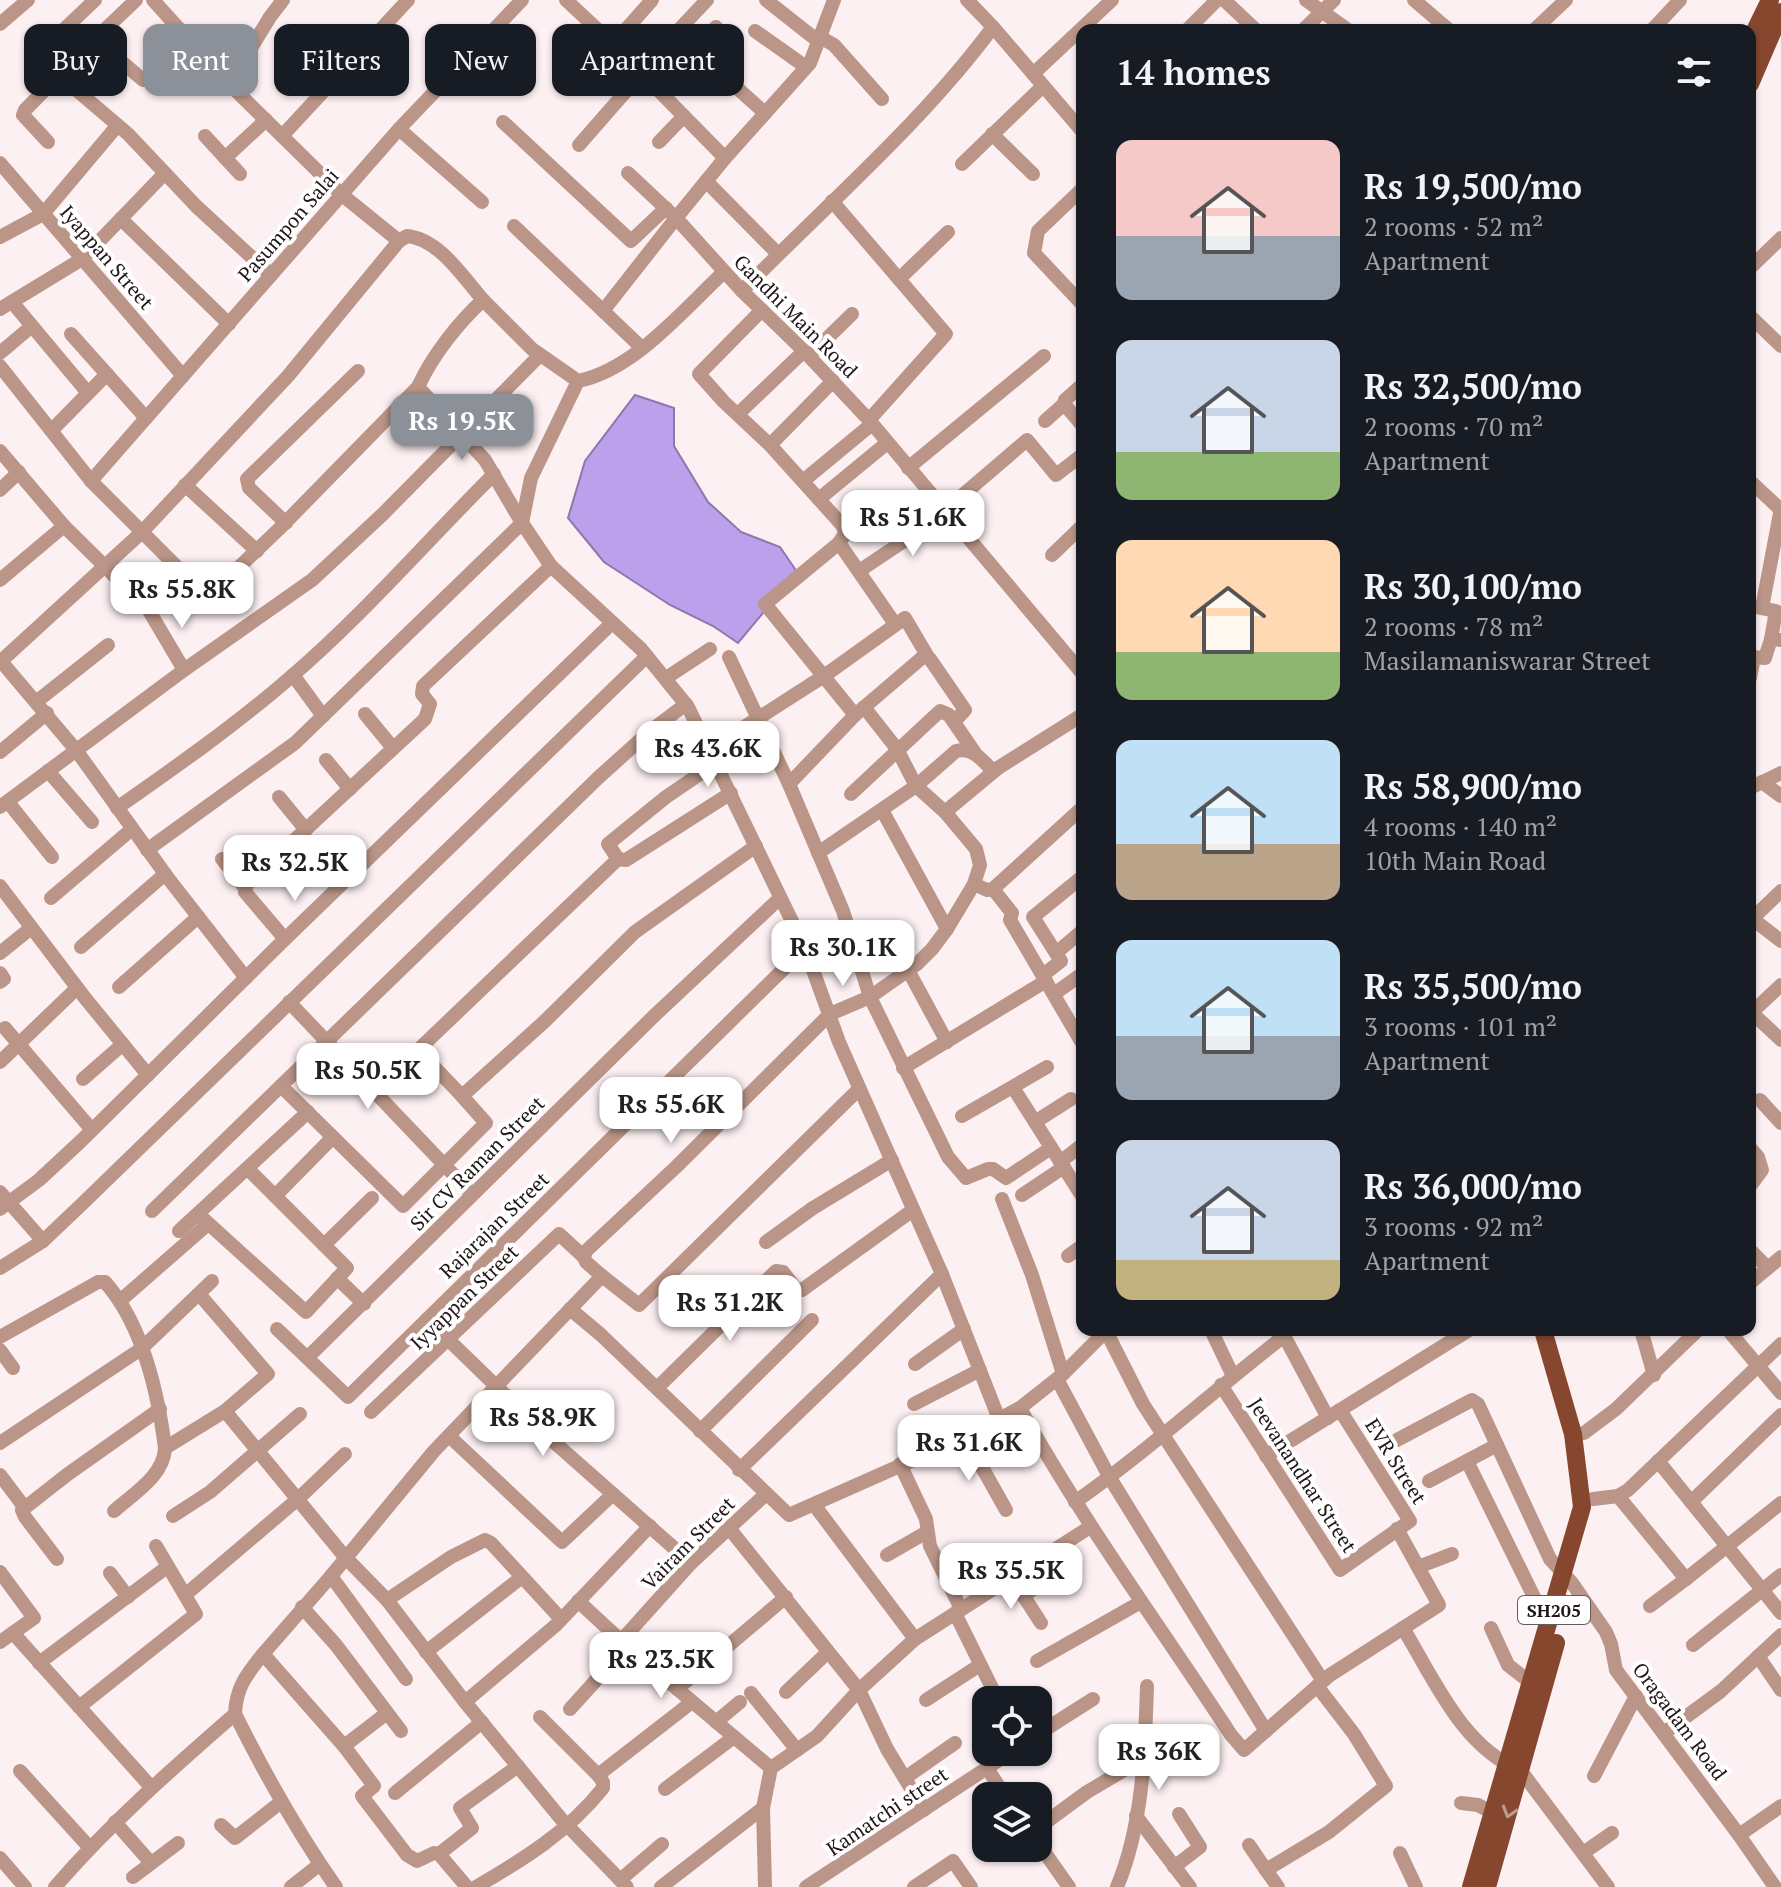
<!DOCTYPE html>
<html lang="en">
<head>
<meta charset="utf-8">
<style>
	:root { --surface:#171b24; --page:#20242c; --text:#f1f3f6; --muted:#9ea1a6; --accent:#8c9099 }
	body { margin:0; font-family:"PT Serif",serif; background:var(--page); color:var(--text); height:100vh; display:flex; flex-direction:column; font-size:30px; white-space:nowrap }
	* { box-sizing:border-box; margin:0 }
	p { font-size:26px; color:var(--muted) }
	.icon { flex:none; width:44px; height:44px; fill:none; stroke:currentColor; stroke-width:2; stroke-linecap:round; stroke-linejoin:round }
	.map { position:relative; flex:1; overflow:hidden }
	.sheet { position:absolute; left:1076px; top:24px; width:680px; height:1312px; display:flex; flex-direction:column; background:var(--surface); border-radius:16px; box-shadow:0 2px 6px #0004 }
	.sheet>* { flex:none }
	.guide { position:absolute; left:24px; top:24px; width:760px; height:72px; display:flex; gap:16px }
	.fabs { position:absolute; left:972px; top:1686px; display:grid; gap:16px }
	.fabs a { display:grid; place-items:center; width:80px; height:80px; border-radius:16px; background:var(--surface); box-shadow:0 2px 6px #0004; font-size:40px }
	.price { position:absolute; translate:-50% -68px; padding:0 18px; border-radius:16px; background:#fff; color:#222; font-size:26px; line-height:52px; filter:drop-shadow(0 2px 4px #0008) }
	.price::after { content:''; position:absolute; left:50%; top:48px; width:24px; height:18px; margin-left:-12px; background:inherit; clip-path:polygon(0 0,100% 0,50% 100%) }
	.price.active { background:var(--accent); color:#fff }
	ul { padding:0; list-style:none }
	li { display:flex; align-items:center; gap:24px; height:200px; padding:0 40px }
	li span { display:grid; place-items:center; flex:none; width:224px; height:160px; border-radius:16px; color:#555 }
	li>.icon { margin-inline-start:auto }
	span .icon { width:96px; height:96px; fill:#fffc; stroke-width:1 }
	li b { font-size:34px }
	h2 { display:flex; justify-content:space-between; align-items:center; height:96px; padding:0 40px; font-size:34px }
	.tag { padding:0 28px; border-radius:16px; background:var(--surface); box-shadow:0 2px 6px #0004; font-size:28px; line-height:72px }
	.tag.active { background:var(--accent); color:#fff }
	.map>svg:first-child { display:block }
</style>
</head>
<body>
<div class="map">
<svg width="1781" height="1887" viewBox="0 0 1781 1887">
	<rect width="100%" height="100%" fill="#fdf0f2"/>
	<path fill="#bca0ec" stroke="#8d77ac" stroke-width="2" d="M635,395L674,408V446L708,502L741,532L780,547L797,572L738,643L713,626L670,605L604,562L568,518L585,461Z"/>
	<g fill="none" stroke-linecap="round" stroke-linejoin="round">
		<g stroke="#bb9688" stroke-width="14">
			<path d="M153,0L229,84L341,194L399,241L407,236C439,239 463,277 483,300C458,323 432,356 418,387L279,529L237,569"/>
			<path d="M566,0L613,44L725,158L676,218L742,291L804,351L869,420L1082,673"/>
			<path d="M766,0L818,41"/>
			<path d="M1224,0L1256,30"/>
			<path d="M1306,0L1348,30"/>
			<path d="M1414,0L1449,30"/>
			<path d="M0,24L28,0"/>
			<path d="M716,27L699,49V54L765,113"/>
			<path d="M993,27L1082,131"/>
			<path d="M1187,30L1217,0"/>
			<path d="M1303,30L1334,0"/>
			<path d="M1534,30L1566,0"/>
			<path d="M1652,30L1680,0"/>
			<path d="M755,31L806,67"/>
			<path d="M672,37L707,0"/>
			<path d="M820,37L834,45L882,99"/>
			<path d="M95,39L136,0"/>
			<path d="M613,44L652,0"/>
			<path d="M38,54L95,0"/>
			<path d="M1033,74L1112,0"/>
			<path d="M60,76L128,134L196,206L271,275"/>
			<path d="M229,84L270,17L283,0"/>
			<path d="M503,122L631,241L666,208"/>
			<path d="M399,129L482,202"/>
			<path d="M992,134L1033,174"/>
			<path d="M205,136L240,174"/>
			<path d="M282,136L408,0"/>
			<path d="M48,142L23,115L25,110L95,39L143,80"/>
			<path d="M659,142L684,116"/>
			<path d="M579,145L642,73"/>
			<path d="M225,158L266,120"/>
			<path d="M725,158L810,63L834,0"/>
			<path d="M0,163L183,376"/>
			<path d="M962,164L1043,86"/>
			<path d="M706,181L778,254"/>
			<path d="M1082,189L1038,231L1034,253L1082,304"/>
			<path d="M832,201L946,334L869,420"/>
			<path d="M121,219L229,324"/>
			<path d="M514,226L642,348"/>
			<path d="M0,237L43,214L117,126"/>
			<path d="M1750,268L1781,238"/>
			<path d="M724,272C683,310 634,370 578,381L531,478L522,523L551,566L641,649L688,707L805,948L839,1042L942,1274L999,1419"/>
			<path d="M899,279L948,232"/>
			<path d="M742,291C826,205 921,124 993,27L967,0"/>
			<path d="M483,300L532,349L578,381"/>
			<path d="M12,302L88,393"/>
			<path d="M0,309L82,259L165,173"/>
			<path d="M762,310L699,374L724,402L770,445L843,526L845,534L839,543"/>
			<path d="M603,311L676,218L628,173"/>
			<path d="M1750,316L1781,346"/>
			<path d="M71,334L146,418"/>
			<path d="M0,353L32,326"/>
			<path d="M809,356L852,314"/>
			<path d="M0,366L91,481L210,600"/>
			<path d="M1082,385L1065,400L1064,404L1082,425"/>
			<path d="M738,414L804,351"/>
			<path d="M1045,421L1064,404"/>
			<path d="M52,430L107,374"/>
			<path d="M770,445L833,381"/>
			<path d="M0,451L64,526L148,609L184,670"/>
			<path d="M908,468L1044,356"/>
			<path d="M91,481L399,129L522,0"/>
			<path d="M803,481L872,424"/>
			<path d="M1750,481L1781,510"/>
			<path d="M185,485L257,551"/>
			<path d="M0,490L19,472"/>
			<path d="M819,499L887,443"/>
			<path d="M944,511L1027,440L1056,475L1082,455"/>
			<path d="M286,523L249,488L247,479L358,371"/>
			<path d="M1052,555L1082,526"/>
			<path d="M859,571L946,513"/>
			<path d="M0,580L64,526"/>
			<path d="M1750,606L1776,611L1771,639L1781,640"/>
			<path d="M1762,608L1781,508"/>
			<path d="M729,657L789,784L843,911L870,997L948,1157L966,1178L988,1169H993L1006,1178L1051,1148"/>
			<path d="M1750,657L1765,658L1771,639"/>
			<path d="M0,660L76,750L168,878L246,978"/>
			<path d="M0,662L141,533L288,376L399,241"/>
			<path d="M293,675L323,716"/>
			<path d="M666,678L710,649"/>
			<path d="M1750,678L1754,657"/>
			<path d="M36,702L108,645"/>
			<path d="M864,707L897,749L916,786L945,812L976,849L980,865L974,884L987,890L993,889L1082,808"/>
			<path d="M365,714L393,748"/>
			<path d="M855,715L765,604L839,543L895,624"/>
			<path d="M710,749L824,676L905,618L928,657"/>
			<path d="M0,752L47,713"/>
			<path d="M326,760L350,789"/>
			<path d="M716,763L666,797L608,844L618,859L418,1050L462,1096L545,1021L635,932L756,846"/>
			<path d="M48,771L92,822"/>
			<path d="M1762,782L1781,796"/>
			<path d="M789,784L855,715L924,656L930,659L965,710L954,722"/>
			<path d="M1750,788L1781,773"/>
			<path d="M851,794L940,711L949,715L975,753"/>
			<path d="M279,797L306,830"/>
			<path d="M8,802L52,857"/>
			<path d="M0,807L184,670L312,580L383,514L540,355"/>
			<path d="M117,808C177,766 237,724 292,676C364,614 427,541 494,474"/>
			<path d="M882,810L947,929"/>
			<path d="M945,812L998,768L1082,715"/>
			<path d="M147,850L295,743L522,523L485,460L418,387"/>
			<path d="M818,853L916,786L956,751C973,747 982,760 993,771"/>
			<path d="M222,859L245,888"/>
			<path d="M618,859L626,860L731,793"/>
			<path d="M0,886L85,998L148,1075"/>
			<path d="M993,889L1012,913L1010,920L1082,1043"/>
			<path d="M51,898L132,829"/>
			<path d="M1750,917L1781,941"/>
			<path d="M1752,919L1781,891"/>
			<path d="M285,939L245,892L247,884L425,719L430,704L422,694L423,686L551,566"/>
			<path d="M81,947L165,874"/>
			<path d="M0,953L31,928"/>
			<path d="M1056,953L1082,931"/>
			<path d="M908,970L947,1042"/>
			<path d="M0,973L4,979L0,982"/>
			<path d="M1043,975L1061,961L1033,917L1082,877"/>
			<path d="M119,987L198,917"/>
			<path d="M1054,994L1082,974"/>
			<path d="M289,1002L472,1194"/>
			<path d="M1750,1011L1781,1040"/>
			<path d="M1750,1014L1781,985"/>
			<path d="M5,1028L92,1130"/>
			<path d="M0,1062L77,988"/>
			<path d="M903,1068L1046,981"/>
			<path d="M83,1079L123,1044"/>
			<path d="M281,1086L403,1206L486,1123L462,1096"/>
			<path d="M1014,1089L1082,1196"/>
			<path d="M1760,1100L1781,1123"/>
			<path d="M962,1116L1047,1067"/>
			<path d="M1035,1122L1071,1099"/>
			<path d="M1750,1148L1758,1157L1762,1170L1750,1186"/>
			<path d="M1060,1162L1082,1145"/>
			<path d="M0,1192L43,1241"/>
			<path d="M1022,1195L1064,1167"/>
			<path d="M275,1196L333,1137"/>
			<path d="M1002,1199L1032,1275L1063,1374"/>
			<path d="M0,1209L39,1180L81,1141L285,939L612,623"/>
			<path d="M152,1211L599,777L649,732L686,704"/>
			<path d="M198,1214L306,1312L347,1268L248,1169"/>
			<path d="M179,1231L308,1112"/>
			<path d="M766,1242L813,1208L892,1160"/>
			<path d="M324,1245L372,1198"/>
			<path d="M1750,1250L1768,1268"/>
			<path d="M1068,1256L1082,1246"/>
			<path d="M0,1268L43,1241L82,1204L647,656"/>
			<path d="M602,1276L639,1305L859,1089"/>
			<path d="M337,1278L364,1304"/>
			<path d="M1750,1283L1781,1257"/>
			<path d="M199,1294L268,1374L225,1411"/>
			<path d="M121,1300L208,1224"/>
			<path d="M570,1309L600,1334L789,1515L965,1437L1020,1408L1063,1374L1107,1330"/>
			<path d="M427,1319L555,1443L691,1563"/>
			<path d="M277,1329L348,1397L805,948"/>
			<path d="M1211,1330L1233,1376"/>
			<path d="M1281,1330L1328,1418"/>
			<path d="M1641,1330L1654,1375"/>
			<path d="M1728,1330L1781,1393"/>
			<path d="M1106,1331L1143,1404L1323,1681"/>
			<path d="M0,1337L98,1282H105C143,1325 158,1393 165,1448L225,1411L345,1557L387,1600L465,1702L562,1820L627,1887"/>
			<path d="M0,1350L13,1368"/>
			<path d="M308,1357L656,1014L780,898"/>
			<path d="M915,1364L964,1329"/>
			<path d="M1057,1379L1110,1478L1266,1731"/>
			<path d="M1221,1385L1340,1570L1410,1521L1340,1410"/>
			<path d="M657,1388L776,1271L783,1272L796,1289L802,1290L913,1210"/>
			<path d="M914,1404L980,1370"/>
			<path d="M1020,1408C1083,1522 1160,1626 1231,1735L1244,1750L1330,1675L1439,1605L1397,1529"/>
			<path d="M371,1412L559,1234L584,1257"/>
			<path d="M700,1431L812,1320"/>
			<path d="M1584,1433L1616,1409L1698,1330"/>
			<path d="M449,1436L562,1542L613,1494"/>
			<path d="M965,1437L1006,1510"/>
			<path d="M1397,1440L1472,1400L1478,1404L1497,1445"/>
			<path d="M0,1443L141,1349L212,1281"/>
			<path d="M1266,1456L1469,1330"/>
			<path d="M1467,1461L1535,1599L1553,1613"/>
			<path d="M1658,1461L1781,1613"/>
			<path d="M900,1464L926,1519L930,1546L961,1609"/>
			<path d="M739,1470L942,1274"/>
			<path d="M0,1475L25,1508"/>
			<path d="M1429,1481L1497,1445L1550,1559L1572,1583L1606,1632L1611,1644L1616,1670L1739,1835L1775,1887"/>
			<path d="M1618,1496L1686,1579L1781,1503"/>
			<path d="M1593,1499L1618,1496L1628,1490L1781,1344"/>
			<path d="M1075,1502C1148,1451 1213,1391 1283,1337"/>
			<path d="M1691,1502L1781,1415"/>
			<path d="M815,1506L915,1639"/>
			<path d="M114,1511C133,1494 164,1476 165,1448"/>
			<path d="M173,1516L210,1492L300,1414"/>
			<path d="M729,1528L859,1690L887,1749L924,1810"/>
			<path d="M887,1555L927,1532"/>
			<path d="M57,1559L25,1517L22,1510L68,1474L160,1409"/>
			<path d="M1418,1567L1452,1554"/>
			<path d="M0,1572L34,1618L0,1642"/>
			<path d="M110,1573L128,1597"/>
			<path d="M331,1576L406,1679"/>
			<path d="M1012,1578L1041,1623"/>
			<path d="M185,1595L299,1498L345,1454"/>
			<path d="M1023,1596L1063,1569"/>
			<path d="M387,1600L451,1557L485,1540L491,1543L561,1619"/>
			<path d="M578,1601L631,1650L771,1768"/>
			<path d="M1650,1606L1686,1579"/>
			<path d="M302,1607L336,1645L401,1731"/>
			<path d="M955,1613L998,1700"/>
			<path d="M1403,1628C1434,1679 1462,1747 1521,1771L1608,1887"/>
			<path d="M1491,1628L1508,1665L1531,1683"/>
			<path d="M13,1633L151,1787"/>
			<path d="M621,1641L691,1563L765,1495"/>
			<path d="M1693,1645L1781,1575"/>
			<path d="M426,1652L522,1577"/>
			<path d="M1758,1656L1781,1690"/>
			<path d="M1037,1661L1141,1602"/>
			<path d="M39,1663L167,1567"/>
			<path d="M677,1689L786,1597"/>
			<path d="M786,1692L828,1652"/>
			<path d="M751,1693L797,1750"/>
			<path d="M926,1700L980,1665"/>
			<path d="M465,1702L556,1625L650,1526"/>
			<path d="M79,1707L196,1614L156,1546"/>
			<path d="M570,1709L627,1646"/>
			<path d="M235,1714C265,1774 297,1832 336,1887"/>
			<path d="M716,1722L740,1702"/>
			<path d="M1664,1733L1721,1691L1781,1635"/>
			<path d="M1038,1734L1093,1699"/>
			<path d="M344,1746L387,1713"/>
			<path d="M987,1768L1011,1752"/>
			<path d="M20,1771L90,1848"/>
			<path d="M598,1775L692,1702"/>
			<path d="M1594,1776L1636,1696"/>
			<path d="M905,1778L955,1743"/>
			<path d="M665,1789L734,1737"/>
			<path d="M395,1793L482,1722"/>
			<path d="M1461,1803L1478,1805L1491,1812"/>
			<path d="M1136,1816L1190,1887"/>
			<path d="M115,1822L151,1863"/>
			<path d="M221,1825L235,1838L281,1802"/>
			<path d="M1038,1828L1087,1792L1180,1737"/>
			<path d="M1739,1835L1781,1806"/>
			<path d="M1038,1843L1069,1887"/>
			<path d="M1249,1845L1266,1870"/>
			<path d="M1400,1853L1416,1887"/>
			<path d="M1583,1853L1612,1833"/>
			<path d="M439,1854L472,1828L460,1808L518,1766"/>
			<path d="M0,1858L25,1887"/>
			<path d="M1174,1867L1200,1847L1179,1814"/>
			<path d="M133,1877L178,1843"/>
			<path d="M620,1880L662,1844"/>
			<path d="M55,1887C110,1823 172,1769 235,1714C236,1687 247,1674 263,1654"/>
			<path d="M291,1887L320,1864"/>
			<path d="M467,1887L439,1854L434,1853L417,1861L407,1855L362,1796L374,1786L344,1746L263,1654L331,1576L434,1451L602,1276L586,1262L584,1257L586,1251L676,1167L830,1014L870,997L917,964L932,949L947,929L974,884"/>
			<path d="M476,1887C524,1859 568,1832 603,1788V1782L598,1775L540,1717"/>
			<path d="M661,1887L763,1808"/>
			<path d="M765,1887L763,1808L771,1768L817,1736L859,1690L915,1639L1090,1527"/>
			<path d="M806,1887L987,1768L1005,1796"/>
			<path d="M914,1887L953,1861L971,1887"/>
			<path d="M1117,1887C1143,1825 1145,1752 1147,1686"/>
			<path d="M1278,1887L1266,1870L1329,1832L1386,1786L1354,1734L1317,1686"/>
		</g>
		<g stroke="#86472e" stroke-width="18">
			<path d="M1750,41L1770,0"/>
			<path d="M1750,84L1781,12"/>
			<path d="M1471,1887L1582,1507L1573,1434L1543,1330"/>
			<path d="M1487,1887L1556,1643"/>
		</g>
	</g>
	<defs><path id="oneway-chevron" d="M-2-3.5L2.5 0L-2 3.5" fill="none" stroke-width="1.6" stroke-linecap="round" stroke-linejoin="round" transform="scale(2)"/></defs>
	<use stroke="#bc9a8c" href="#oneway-chevron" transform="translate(1509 1812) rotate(107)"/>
	<g text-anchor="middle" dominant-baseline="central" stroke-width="8" stroke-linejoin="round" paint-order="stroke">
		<rect fill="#fff" stroke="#635c5d" stroke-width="2" x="1518" y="1596" width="72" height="28" rx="6"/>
		<g font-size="18" font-weight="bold" fill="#201617">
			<text x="1554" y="1610">SH205</text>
		</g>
		<g font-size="20" fill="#201617" stroke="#fff">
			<text transform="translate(288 225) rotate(-49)">Pasumpon Salai</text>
			<text transform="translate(107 257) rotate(49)">Iyappan Street</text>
			<text transform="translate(796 316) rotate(45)">Gandhi Main Road</text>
			<text transform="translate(477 1163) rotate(-45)">Sir CV Raman Street</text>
			<text transform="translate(494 1225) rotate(-44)">Rajarajan Street</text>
			<text transform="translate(464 1297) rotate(-44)">Iyyappan Street</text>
			<text transform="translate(1396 1461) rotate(58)">EVR Street</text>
			<text transform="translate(1303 1475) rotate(57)">Jeevanandhar Street</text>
			<text transform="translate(688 1543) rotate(-45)">Vairam Street</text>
			<text transform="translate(1680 1721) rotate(53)">Oragadam Road</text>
			<text transform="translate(887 1811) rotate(-34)">Kamatchi street</text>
		</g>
	</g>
</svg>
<div class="fabs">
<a><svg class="icon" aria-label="locate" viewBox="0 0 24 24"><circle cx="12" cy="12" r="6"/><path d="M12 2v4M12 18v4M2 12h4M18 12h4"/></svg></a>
<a><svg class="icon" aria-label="layers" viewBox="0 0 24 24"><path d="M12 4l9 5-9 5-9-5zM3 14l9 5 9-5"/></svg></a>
</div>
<b class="price active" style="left:462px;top:462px">Rs 19.5K</b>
<b class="price" style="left:913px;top:558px">Rs 51.6K</b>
<b class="price" style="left:182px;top:630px">Rs 55.8K</b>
<b class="price" style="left:708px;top:789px">Rs 43.6K</b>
<b class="price" style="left:295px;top:903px">Rs 32.5K</b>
<b class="price" style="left:843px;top:988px">Rs 30.1K</b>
<b class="price" style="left:368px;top:1111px">Rs 50.5K</b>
<b class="price" style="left:671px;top:1145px">Rs 55.6K</b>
<b class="price" style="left:730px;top:1343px">Rs 31.2K</b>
<b class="price" style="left:543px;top:1458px">Rs 58.9K</b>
<b class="price" style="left:969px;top:1483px">Rs 31.6K</b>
<b class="price" style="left:1011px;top:1611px">Rs 35.5K</b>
<b class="price" style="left:661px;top:1700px">Rs 23.5K</b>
<b class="price" style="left:1159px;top:1792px">Rs 36K</b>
<div class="guide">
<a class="tag">Buy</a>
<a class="tag active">Rent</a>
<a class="tag">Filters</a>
<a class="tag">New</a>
<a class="tag">Apartment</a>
</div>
<section class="sheet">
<h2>14 homes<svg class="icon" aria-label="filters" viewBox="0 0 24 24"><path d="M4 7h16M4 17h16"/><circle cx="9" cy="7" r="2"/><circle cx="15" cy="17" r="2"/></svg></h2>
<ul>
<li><span style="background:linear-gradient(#f6c9c9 60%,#9aa5b1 0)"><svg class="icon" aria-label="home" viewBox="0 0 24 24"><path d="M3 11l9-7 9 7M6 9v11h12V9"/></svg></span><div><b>Rs 19,500/mo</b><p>2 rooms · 52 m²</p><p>Apartment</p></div></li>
<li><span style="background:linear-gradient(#c9d6e8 70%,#8fb573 0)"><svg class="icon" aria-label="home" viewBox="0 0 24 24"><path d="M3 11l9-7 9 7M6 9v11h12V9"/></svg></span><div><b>Rs 32,500/mo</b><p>2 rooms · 70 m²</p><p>Apartment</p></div></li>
<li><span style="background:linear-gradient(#ffd9b3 70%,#8fb573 0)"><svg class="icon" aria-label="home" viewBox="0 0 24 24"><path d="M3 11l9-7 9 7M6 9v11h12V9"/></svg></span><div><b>Rs 30,100/mo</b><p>2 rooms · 78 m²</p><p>Masilamaniswarar Street</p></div></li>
<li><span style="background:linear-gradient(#bfe0f5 65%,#b9a48a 0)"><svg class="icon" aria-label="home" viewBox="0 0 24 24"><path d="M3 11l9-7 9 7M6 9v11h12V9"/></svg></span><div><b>Rs 58,900/mo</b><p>4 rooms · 140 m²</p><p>10th Main Road</p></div></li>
<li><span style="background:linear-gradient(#bfe0f5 60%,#9aa5b1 0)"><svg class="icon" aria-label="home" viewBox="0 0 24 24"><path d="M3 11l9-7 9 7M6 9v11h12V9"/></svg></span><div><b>Rs 35,500/mo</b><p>3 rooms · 101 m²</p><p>Apartment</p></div></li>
<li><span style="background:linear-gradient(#c9d6e8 75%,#c2b280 0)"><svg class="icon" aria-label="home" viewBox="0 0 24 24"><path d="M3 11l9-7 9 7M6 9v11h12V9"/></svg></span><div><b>Rs 36,000/mo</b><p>3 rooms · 92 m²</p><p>Apartment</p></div></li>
</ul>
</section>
</div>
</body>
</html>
